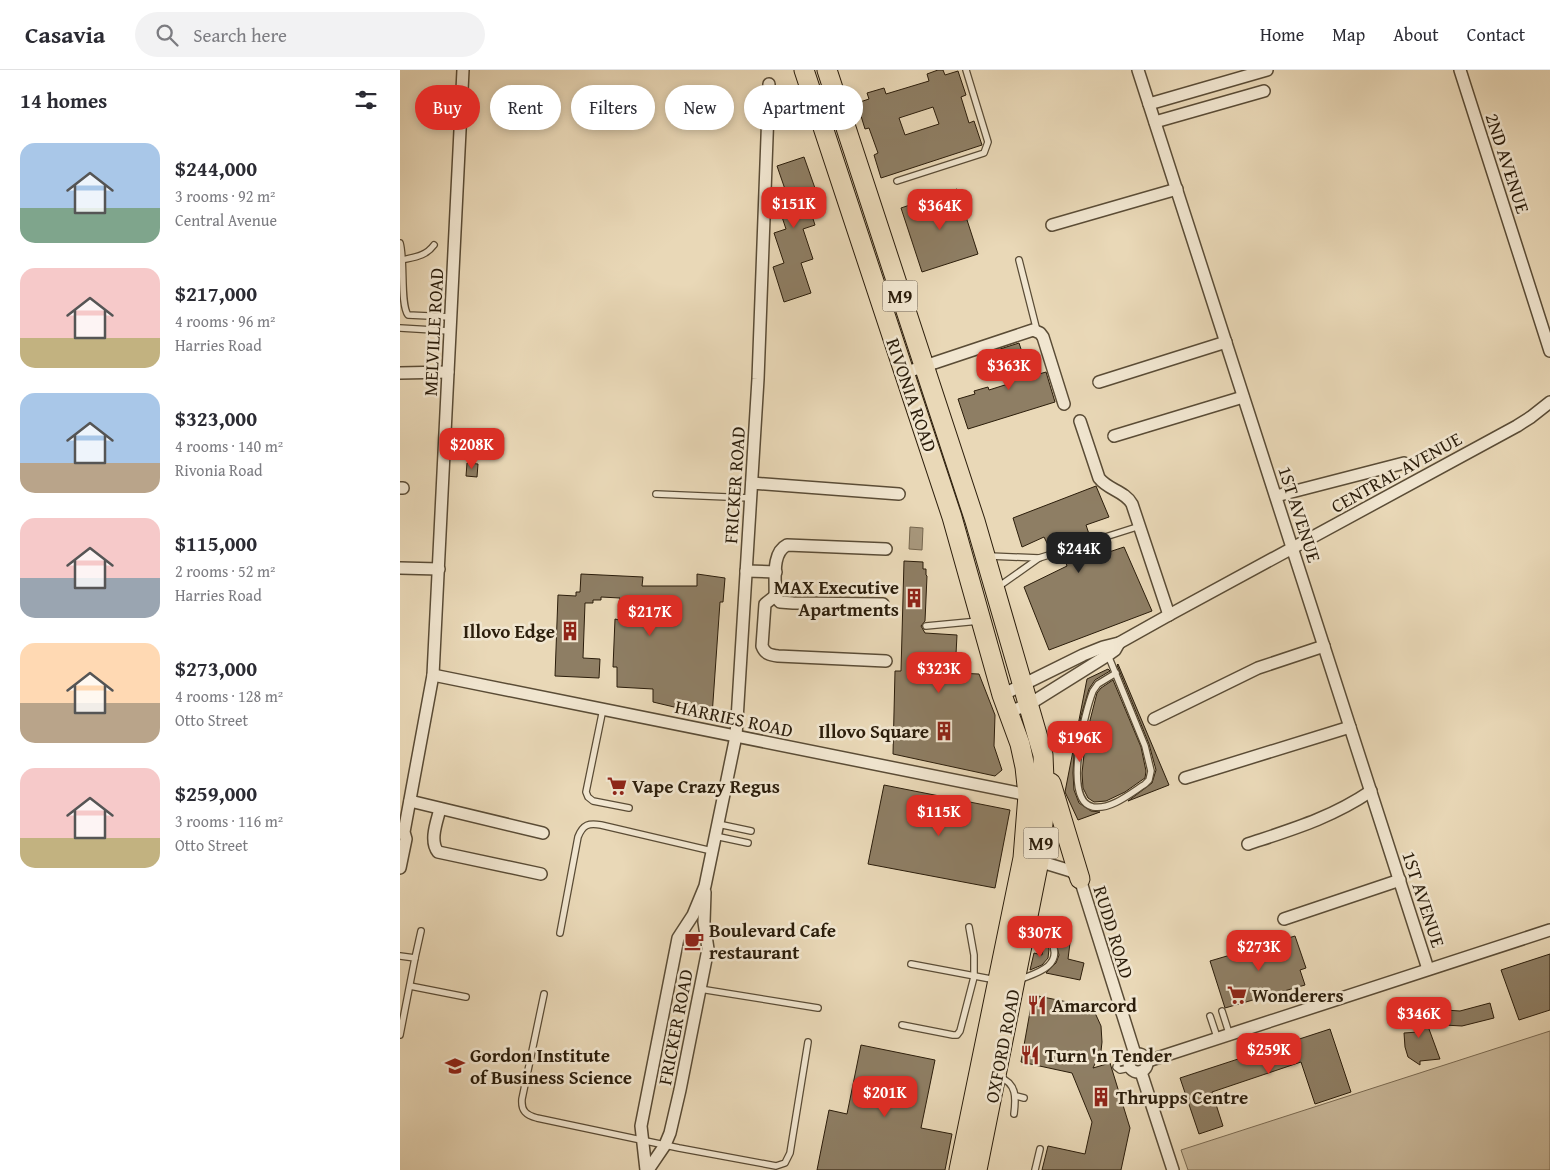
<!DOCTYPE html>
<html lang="en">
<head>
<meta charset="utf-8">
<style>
	:root { --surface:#fff; --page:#f2f2f3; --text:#2b2b33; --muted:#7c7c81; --line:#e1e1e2; --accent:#d93025 }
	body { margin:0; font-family:"Gentium Book Plus",serif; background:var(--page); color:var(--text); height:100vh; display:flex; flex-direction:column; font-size:19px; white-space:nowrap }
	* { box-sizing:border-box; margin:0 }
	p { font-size:16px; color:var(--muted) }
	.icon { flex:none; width:28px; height:28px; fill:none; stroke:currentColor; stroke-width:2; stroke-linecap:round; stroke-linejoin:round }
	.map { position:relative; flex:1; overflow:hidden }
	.drawer { display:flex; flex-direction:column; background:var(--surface); width:400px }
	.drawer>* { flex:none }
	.top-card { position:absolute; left:15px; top:15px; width:475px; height:45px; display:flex; gap:10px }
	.price { position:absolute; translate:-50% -42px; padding:0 11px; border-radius:10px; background:var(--accent); color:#fff; font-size:16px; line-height:32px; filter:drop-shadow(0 1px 2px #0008) }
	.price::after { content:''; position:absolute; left:50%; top:30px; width:15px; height:11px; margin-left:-8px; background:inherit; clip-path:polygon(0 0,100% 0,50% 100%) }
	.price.current { background:#222; color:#fff }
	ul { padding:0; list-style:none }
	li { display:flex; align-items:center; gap:15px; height:125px; padding:0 20px }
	li span { display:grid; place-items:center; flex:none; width:140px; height:100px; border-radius:15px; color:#555 }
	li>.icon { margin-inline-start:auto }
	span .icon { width:60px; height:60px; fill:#fffc; stroke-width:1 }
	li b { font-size:21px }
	h2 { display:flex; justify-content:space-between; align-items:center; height:60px; padding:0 20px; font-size:21px }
	.chip { padding:0 18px; border-radius:22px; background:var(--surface); box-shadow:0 2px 8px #0003; font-size:18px; line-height:45px }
	.chip.current { background:var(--accent); color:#fff }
	header { display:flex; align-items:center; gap:30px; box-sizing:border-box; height:70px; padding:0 25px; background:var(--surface); border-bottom:1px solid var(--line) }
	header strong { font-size:24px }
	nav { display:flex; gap:28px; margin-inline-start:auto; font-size:18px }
	.search { width:350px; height:45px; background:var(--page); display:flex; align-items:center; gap:12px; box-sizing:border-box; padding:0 18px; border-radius:28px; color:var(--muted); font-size:19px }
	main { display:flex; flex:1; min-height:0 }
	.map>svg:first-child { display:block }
</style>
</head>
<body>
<header>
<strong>Casavia</strong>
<div class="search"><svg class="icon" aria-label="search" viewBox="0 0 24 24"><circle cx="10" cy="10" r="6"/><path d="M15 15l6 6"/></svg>Search here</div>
<nav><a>Home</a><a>Map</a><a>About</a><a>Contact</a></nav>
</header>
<main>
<section class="drawer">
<h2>14 homes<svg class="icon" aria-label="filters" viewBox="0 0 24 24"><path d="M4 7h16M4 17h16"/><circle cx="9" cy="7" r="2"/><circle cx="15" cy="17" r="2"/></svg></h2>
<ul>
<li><span style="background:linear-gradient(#a9c7e8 65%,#7fa58c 0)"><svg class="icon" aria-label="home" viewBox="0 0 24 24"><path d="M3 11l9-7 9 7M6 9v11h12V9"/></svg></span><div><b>$244,000</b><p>3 rooms · 92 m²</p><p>Central Avenue</p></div></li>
<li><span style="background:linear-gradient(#f6c9c9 70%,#c2b280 0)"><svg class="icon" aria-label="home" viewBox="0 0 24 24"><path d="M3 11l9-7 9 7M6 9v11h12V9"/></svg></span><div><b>$217,000</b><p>4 rooms · 96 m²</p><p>Harries Road</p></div></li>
<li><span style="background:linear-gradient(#a9c7e8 70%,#b9a48a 0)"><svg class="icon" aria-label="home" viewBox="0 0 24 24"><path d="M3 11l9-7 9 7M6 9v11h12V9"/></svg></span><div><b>$323,000</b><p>4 rooms · 140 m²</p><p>Rivonia Road</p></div></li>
<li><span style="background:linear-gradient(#f6c9c9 60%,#9aa5b1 0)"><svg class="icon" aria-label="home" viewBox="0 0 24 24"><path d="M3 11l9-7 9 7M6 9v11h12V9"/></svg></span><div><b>$115,000</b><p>2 rooms · 52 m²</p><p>Harries Road</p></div></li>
<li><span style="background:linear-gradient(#ffd9b3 60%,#b9a48a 0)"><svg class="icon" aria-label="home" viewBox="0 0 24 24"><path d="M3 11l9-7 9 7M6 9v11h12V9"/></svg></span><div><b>$273,000</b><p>4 rooms · 128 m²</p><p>Otto Street</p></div></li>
<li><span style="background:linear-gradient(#f6c9c9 70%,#c2b280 0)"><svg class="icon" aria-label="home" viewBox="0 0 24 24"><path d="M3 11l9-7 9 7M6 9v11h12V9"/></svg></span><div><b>$259,000</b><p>3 rooms · 116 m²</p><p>Otto Street</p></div></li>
</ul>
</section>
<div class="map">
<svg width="1150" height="1100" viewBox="0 0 1150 1100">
	<rect width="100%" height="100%" fill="#e9d8b7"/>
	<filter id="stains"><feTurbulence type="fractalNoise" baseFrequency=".004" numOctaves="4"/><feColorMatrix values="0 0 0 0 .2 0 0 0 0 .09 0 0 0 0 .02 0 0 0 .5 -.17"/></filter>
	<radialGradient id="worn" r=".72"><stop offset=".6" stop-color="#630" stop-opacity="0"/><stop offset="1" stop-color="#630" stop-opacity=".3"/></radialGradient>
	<path fill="#c9b89a" stroke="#7a6a52" d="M1150,961V1100H788L781,1080Z"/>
	<path fill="#a8987d" stroke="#76674f" d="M510,457L523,458L522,480L509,479Z"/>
	<g fill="#8e7e64" stroke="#2b1d0b" fill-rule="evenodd">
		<path d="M538,0H543L545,5L558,1L566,25L561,27L569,53L574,51L582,75L481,108L474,85L478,83L469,58L465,59L457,33L469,29L467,23L484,18L486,24L529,11L527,4ZM533,37L539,54L505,65L499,48Z"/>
		<path d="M404,87L416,121L405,124L415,155L403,159L413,189L401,193L411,223L384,232L373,197L384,193L374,163L386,159L376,129L387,125L377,96Z"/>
		<path d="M557,119L578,184L522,202L501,138Z"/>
		<path d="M619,273L626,294L635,291L639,304L646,302L655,332L568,359L558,329L575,324L574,321L588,317L589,320L608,314L597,280Z"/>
		<path d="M67,393L78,394L77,407L66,406Z"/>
		<path d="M696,416L709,447L686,455L689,464L677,468L678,471L676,474V477L681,479L685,490L724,477L752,541L649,580L624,517L667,496L663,485L667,480L665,477H660L659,473L649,477L644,467L622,477L613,448Z"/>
		<path d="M504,491L523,492V499H526V505L527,506L525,551L521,556L525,563L557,565L555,603L579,604L595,645L594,676L602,700L595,706L493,684L495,601H501Z"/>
		<path d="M181,504L243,507L242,516H297V504L325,508L323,532H320L312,646L253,632V619L217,617V597H213L215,549L219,550L220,528L201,527V530H193V533H185L183,588L200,589L199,608L155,606L158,525L176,526V522H180Z"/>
		<path d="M718,594L769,715L728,731L752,713L756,700L749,674L717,595Z"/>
		<path d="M708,599L710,601L695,610L689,619L681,646L674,684L673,703L674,720L679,733L691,741L700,742L678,750L665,722L687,609Z"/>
		<path d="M713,610L741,677L746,701L745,708L742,710L725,722L706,731L694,732L688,728L683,718L682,703L686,666L697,623L701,618Z"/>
		<path d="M484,715L610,740L595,818L468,794Z"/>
		<path d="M651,846L658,865L670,873L668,889L684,893L680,910L646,903L656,893L659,885L655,869L648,859Z"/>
		<path d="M895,866L906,898L900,900L905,915L825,938L810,891Z"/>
		<path d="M645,871L649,879L648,888L642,895L630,900L634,883L642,885Z"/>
		<path d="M1150,884V940L1119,950L1101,900Z"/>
		<path d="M633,925L687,936L693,940L696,945L701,956L702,972L701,981L693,998L710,993L730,1058L721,1100H642L648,1076L685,1084L692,1052L672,1003L621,992Z"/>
		<path d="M1090,933L1094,948L1062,956L1044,955L1045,940L1060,941Z"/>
		<path d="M1008,934L1029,959L1040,989L1020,991V995L1008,987L1005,977L1004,963L1018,962L1000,941Z"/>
		<path d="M930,959L951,1022L915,1034L901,992L812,1022L823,1056L799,1064L780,1008Z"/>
		<path d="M461,975L535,990L521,1058L552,1064L545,1100H417L429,1040L447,1044Z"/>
	</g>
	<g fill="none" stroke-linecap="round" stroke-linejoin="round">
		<defs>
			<g id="lane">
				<path d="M497,111L584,83L588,72L566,0"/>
				<path d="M0,173C5,191 0,234 8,245L51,247"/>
				<path d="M2,190C15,187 26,186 34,175"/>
				<path d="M619,190L637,261"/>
				<path d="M0,258L50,261"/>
				<path d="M256,424L351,428"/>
				<path d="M680,475L740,456"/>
				<path d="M589,486L639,488"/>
				<path d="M598,517L639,488L662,481"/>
				<path d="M526,556L579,551"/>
				<path d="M708,585L745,676L751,701L749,710L745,714C731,723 711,740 693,737C662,731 685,641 693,621L698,614L716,603"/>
				<path d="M203,639L186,722L188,727L193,731L229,738"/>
				<path d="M318,754L351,761"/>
				<path d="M315,766L348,773"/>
				<path d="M160,863L178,767C183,754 189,753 201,755L312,781"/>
				<path d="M0,886L15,888L0,965"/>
				<path d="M15,888L21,861"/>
				<path d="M511,894L596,910"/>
				<path d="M619,910C628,906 640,903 648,896C665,881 644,859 631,851"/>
				<path d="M10,916L66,927"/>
				<path d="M300,919L418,938"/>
				<path d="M144,924L122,1029C121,1041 126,1045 137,1048L279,1078L376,1096L385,1093L390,1083L408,972"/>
				<path d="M822,941L829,963"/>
				<path d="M810,946L817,967"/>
				<path d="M502,955L553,965H557L560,961L574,907V885L569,857"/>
				<path d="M730,990L718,993L716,997L720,1000L730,998"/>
				<path d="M599,1007C617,1013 616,1028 614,1044"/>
				<path d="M616,1026L624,1028"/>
				<path d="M635,1100L640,1079"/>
			</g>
			<g id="street">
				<path d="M738,0L1028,899"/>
				<path d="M1060,0L1150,281"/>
				<path d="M749,34L867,0"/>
				<path d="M755,52L864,21"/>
				<path d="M652,155L777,119"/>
				<path d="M0,303L48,302"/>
				<path d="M504,303L633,260L640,263L643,267L664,334"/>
				<path d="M699,312L826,272"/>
				<path d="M680,351L699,408C708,420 725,421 732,434L769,545"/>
				<path d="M714,366L843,327"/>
				<path d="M352,413L499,424"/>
				<path d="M0,418H3"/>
				<path d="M876,426L1004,393"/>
				<path d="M0,498L39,499"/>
				<path d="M346,501L376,502"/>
				<path d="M375,526L365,534L362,576C365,584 370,585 378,586L486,591"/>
				<path d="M483,534L393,533L380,532L375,526C376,510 371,483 387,475L486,479"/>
				<path d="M33,605L628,725"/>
				<path d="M602,625L683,585L703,577L719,573L769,545L1117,356L1131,347L1150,332"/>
				<path d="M608,642L628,635L708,585L715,580L719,573"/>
				<path d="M754,649L858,598L924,576"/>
				<path d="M785,708L950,657"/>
				<path d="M10,731L143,763"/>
				<path d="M40,739C37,751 29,771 38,782L141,804"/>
				<path d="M848,774C893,759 931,748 971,721"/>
				<path d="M635,790L671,801L680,809L735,984"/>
				<path d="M0,798L6,769L4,762L33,605L63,0"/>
				<path d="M884,849L1000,810"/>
				<circle cx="738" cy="993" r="9"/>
				<path d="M748,991L1150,860"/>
				<path d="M741,1002L773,1100"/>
				<path d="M246,1100L241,1056L278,868L293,845L305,816L336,666L358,309L369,14"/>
				<path d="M248,1100L265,1075L270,1063L280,1020L308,879L304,852L305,822"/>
			</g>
			<g id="primary">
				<path d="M404,0L552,447L602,625L620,674L625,697L628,725L623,788L559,1100"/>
				<path d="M427,0L575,451L643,685L645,735L639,791L577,1100"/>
				<path d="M651,713L680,809"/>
			</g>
		</defs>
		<use href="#lane" stroke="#5a4c36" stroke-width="8"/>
		<use href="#street" stroke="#5a4c36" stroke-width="14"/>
		<use href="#primary" stroke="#2b1d0b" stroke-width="21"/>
		<use href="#lane" stroke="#f1e6d0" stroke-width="5.5"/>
		<use href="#street" stroke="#f1e6d0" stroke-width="11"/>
		<use href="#primary" stroke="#e9d8b7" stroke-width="19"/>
	</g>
	<defs>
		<symbol id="building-bare" viewBox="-9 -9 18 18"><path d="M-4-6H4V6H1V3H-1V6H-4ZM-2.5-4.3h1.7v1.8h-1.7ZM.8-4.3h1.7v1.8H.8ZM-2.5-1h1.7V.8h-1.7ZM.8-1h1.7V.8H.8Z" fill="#8f2418" stroke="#f1e6d0" stroke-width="2.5" paint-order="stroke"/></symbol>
		<symbol id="supermarket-bare" viewBox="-9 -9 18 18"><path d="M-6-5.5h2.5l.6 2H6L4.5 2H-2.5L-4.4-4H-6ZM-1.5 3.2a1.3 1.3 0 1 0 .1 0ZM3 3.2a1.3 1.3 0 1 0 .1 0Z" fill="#8f2418" stroke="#f1e6d0" stroke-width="2.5" paint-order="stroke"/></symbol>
		<symbol id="cafe-bare" viewBox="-9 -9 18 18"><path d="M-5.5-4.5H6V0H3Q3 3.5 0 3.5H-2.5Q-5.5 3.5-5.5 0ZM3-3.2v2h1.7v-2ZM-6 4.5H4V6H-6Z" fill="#8f2418" stroke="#f1e6d0" stroke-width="2.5" paint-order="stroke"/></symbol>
		<symbol id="restaurant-bare" viewBox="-9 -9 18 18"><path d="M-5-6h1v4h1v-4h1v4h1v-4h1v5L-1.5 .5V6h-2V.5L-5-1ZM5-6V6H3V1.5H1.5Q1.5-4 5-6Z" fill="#8f2418" stroke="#f1e6d0" stroke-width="2.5" paint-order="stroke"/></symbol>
		<symbol id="school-bare" viewBox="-9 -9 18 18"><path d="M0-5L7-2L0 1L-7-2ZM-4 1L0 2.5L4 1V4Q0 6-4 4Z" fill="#8f2418" stroke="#f1e6d0" stroke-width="2.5" paint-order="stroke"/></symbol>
	</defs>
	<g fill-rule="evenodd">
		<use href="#building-bare" x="500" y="514" width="28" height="28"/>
		<use href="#building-bare" x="156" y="547" width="28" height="28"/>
		<use href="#building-bare" x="530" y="647" width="28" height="28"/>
		<use href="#supermarket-bare" x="203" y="702" width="28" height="28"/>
		<use href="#cafe-bare" x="280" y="857" width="28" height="28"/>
		<use href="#supermarket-bare" x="823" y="911" width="28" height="28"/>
		<use href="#restaurant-bare" x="623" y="921" width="28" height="28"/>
		<use href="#restaurant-bare" x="616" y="971" width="28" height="28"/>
		<use href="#school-bare" x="41" y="982" width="28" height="28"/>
		<use href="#building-bare" x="687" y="1013" width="28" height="28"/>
	</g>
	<g text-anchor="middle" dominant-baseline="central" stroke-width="5" stroke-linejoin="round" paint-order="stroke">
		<g fill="#f1e6d0" stroke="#665946" stroke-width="1">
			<rect x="482.5" y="210.5" width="35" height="31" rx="4"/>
			<rect x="623.5" y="757.5" width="35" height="31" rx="4"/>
		</g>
		<g font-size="18" font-weight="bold" fill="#2b1d0b">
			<text x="500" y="226">M9</text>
			<text x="641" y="773">M9</text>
		</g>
		<g font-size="19" fill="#2b1d0b" stroke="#f1e6d0">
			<text transform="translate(1108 93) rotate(72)">2ND AVENUE</text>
			<text transform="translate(33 262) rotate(-87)">MELVILLE ROAD</text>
			<text transform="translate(512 325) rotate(71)">RIVONIA ROAD</text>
			<text transform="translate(996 402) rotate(-29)">CENTRAL AVENUE</text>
			<text transform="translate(334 415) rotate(-86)">FRICKER ROAD</text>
			<text transform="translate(900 444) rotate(72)">1ST AVENUE</text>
			<text transform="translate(334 648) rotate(12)">HARRIES ROAD</text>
			<text transform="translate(1024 829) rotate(72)">1ST AVENUE</text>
			<text transform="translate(714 862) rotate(73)">RUDD ROAD</text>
			<text transform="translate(275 957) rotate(-79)">FRICKER ROAD</text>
			<text transform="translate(602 976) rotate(-79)">OXFORD ROAD</text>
		</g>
		<g font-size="19" font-weight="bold" fill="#2b1d0b" stroke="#f1e6d0" text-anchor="start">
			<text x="499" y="517" text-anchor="end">MAX Executive<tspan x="499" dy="22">Apartments</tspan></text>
			<text x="155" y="561" text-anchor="end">Illovo Edge</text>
			<text x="529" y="661" text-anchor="end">Illovo Square</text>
			<text x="232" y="716">Vape Crazy Regus</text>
			<text x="309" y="860">Boulevard Cafe<tspan x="309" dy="22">restaurant</tspan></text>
			<text x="852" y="925">Wonderers</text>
			<text x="652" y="935">Amarcord</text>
			<text x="70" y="985">Gordon Institute<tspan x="70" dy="22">of Business Science</tspan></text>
			<text x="645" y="985">Turn 'n Tender</text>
			<text x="716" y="1027">Thrupps Centre</text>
		</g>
	</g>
	<rect width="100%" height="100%" filter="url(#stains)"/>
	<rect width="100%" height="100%" fill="url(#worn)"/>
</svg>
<b class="price" style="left:394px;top:159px">$151K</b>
<b class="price" style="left:540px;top:161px">$364K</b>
<b class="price" style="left:609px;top:321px">$363K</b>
<b class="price" style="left:72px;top:400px">$208K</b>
<b class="price current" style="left:679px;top:504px">$244K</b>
<b class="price" style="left:250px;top:567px">$217K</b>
<b class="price" style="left:539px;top:624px">$323K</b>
<b class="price" style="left:680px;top:693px">$196K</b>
<b class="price" style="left:539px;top:767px">$115K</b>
<b class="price" style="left:640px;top:888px">$307K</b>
<b class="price" style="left:859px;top:902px">$273K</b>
<b class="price" style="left:1019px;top:969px">$346K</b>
<b class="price" style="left:869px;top:1005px">$259K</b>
<b class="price" style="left:485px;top:1048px">$201K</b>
<div class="top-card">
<a class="chip current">Buy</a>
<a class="chip">Rent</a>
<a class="chip">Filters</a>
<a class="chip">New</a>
<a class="chip">Apartment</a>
</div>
</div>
</main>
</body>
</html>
